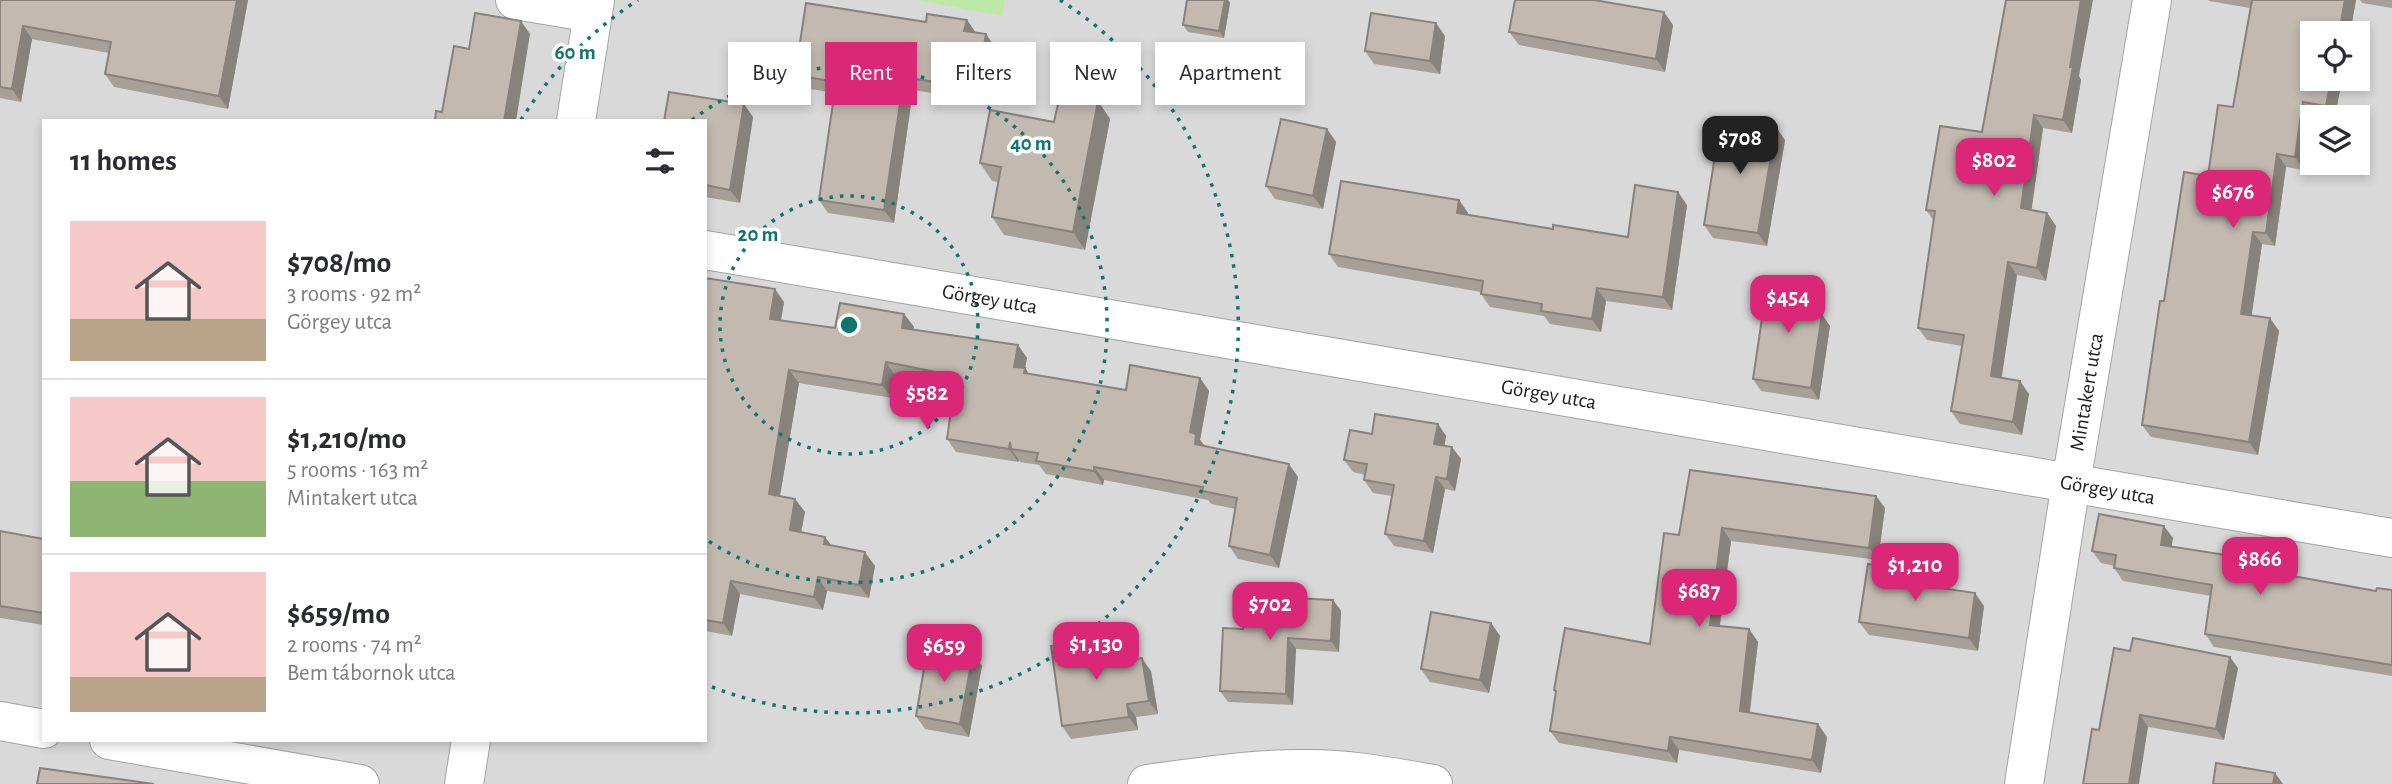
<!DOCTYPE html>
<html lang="en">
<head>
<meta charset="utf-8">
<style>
	:root { --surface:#fff; --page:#f2f2f3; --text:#2b2b33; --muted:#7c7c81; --line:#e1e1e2; --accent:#db2777 }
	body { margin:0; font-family:"Alegreya Sans",sans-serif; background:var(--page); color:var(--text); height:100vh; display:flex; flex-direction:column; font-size:26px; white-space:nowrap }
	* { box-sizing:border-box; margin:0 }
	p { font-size:23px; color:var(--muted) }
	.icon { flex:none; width:38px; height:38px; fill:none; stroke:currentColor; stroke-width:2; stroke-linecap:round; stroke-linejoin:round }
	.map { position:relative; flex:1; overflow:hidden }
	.sheet { position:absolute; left:42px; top:119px; width:665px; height:623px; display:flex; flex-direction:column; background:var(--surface); border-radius:0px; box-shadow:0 4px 10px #0003 }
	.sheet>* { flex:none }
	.banner { position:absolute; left:728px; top:42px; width:665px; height:63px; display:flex; gap:14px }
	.fabs { position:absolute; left:2300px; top:21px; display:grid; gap:14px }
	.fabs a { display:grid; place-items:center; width:70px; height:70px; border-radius:0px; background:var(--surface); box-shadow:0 4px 10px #0003; font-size:35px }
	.price { position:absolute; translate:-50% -60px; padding:0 16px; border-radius:14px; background:var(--accent); color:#fff; font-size:23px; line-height:46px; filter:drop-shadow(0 2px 4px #0008) }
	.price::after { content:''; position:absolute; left:50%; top:42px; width:21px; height:16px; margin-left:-10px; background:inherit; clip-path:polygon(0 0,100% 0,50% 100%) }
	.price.on { background:#222; color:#fff }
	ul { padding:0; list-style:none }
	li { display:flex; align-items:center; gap:21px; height:175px; padding:0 28px }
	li+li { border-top:2px solid var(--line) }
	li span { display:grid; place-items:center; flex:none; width:196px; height:140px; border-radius:0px; color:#555 }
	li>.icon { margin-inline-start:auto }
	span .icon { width:84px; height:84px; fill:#fffc; stroke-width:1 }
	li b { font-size:30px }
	h2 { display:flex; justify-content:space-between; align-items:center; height:84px; padding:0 28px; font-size:30px }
	.tag { padding:0 24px; border-radius:0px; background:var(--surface); box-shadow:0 4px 10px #0003; font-size:24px; line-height:63px }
	.tag.on { background:var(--accent); color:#fff }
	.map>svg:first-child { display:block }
</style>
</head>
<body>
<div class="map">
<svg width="2392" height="784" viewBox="0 0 2392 784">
	<rect width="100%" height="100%" fill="#eeebe2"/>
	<path fill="#dad9d9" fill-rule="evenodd" d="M0,0H2392V784H0ZM2312,33H2357V79H2312ZM2312,117H2357V163H2312ZM44,121H705V740H44Z"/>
	<path fill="#bfe8a7" d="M916,0H1005L1002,16Z"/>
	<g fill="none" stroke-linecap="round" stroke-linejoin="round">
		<defs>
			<g id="minor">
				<path d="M515,0L593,13"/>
				<path id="s1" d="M705,250L2392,538"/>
				<path d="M0,721L44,729"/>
				<path d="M109,740L360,784"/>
				<path d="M1147,784C1200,777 1254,768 1309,769C1351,769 1392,777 1433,784"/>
				<path id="s2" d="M2024,784L2071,483L2152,0"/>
			</g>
			<g id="tertiary">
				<path d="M576,121L595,0"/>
				<path d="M464,784L471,740"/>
			</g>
		</defs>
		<use href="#minor" stroke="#a3a3a3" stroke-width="40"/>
		<use href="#tertiary" stroke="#a3a3a3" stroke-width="40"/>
		<use href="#minor" stroke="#fff" stroke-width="38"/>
		<use href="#tertiary" stroke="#fff" stroke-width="38"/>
	</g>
	<g fill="#a7a098">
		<path d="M0,0H248L228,109L114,87L105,74L109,53L32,39L21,102L0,98Z"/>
		<path d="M1187,0H1228L1230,3L1224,38L1188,32L1183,25Z"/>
		<path d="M2208,0H2356L2350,33H2312L2342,79L2335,117H2324L2312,115L2304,170L2286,167L2275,246L2262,244L2251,316L2279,331L2258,455L2151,437L2142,425L2164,301L2208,176L2233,107L2250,8L2209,1Z"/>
		<path d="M2360,0H2392V8L2362,3Z"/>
		<path d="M967,20L975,32L995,47L986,102L913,90L894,223L828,213L819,200L835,93L804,88L795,75L926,22Z"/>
		<path d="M1673,25L1665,72L1519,45L1509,32Z"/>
		<path d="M1445,36L1440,74L1374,64L1365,51Z"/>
		<path d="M2079,76L2081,80L2072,133L2043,128L2031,210L2047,213L2056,226L2046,281L2017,275L2001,378L2029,394L2022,435L1960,424L1951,411L1962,346L1927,340L1918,328L1934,221L1926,210L1982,132Z"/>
		<path d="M1098,101L1110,119L1085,250L1004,235L992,217L999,182L992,181L980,163L1054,122Z"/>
		<path d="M753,117L740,203L705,197V121Z"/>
		<path d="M1327,129L1336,142L1323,209L1275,199L1266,186Z"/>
		<path d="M1785,140L1767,246L1713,238L1704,225Z"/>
		<path d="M1459,200L1468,213V215L1553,229L1628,237L1687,205L1672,310L1606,301L1601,332L1550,324L1544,316L1490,307L1481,294V292L1338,267L1329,254Z"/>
		<path d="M705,278L784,302L781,320L835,328L904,314L914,327L913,329L1018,345L1027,358L1025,368L1029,374L1126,390L1200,378L1209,391L1200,440L1205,447L1298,477L1279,568L1238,559L1229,546L1236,509L1211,504L1208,500L1104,480L1103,485L1046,474L1039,465L1020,462L1019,460L1018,462L956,452L947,439L954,387L895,375L892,398L799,383L780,496L795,499L805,512L801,532L875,566L869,598L827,591L823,610L740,594L732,636L705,631Z"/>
		<path d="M1821,297L1818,314L1830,326L1819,400L1761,391L1753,379Z"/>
		<path d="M1438,424L1446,436L1444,446L1461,459L1455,491L1445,489L1433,553L1394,546L1385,534L1392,496L1373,493L1364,480L1365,475L1353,472L1344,460L1372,434Z"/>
		<path d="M1876,496L1885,508L1878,560L1731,541L1720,626L1749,629L1758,642L1750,713L1827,737L1821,773L1679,750L1677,763L1559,743L1550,731L1556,693L1554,690L1650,644L1679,535Z"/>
		<path d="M0,531L44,539V625L0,618Z"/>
		<path d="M2173,538L2171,546L2239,557L2247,568L2376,591L2392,590V676L2214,647L2205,634L2211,596L2123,581L2114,568L2115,566L2101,563L2092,551Z"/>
		<path d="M1936,574L1945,587V589L1984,606L1978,651L1869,635L1859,622Z"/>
		<path d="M1333,600L1341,611L1339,652L1296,649L1293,705L1228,702L1220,691L1249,615Z"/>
		<path d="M1491,623L1500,636L1489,693L1430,682L1421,669Z"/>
		<path d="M1126,650L1127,660L1151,671L1158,714L1136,717L1138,730L1071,739L1062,726Z"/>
		<path d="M2130,651L2238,668L2224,740L2148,727L2099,730Z"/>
		<path d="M973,653L982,666L969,737L925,729L916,716Z"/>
	</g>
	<g fill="#88827c">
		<path d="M237,0H248L228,109L219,96Z"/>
		<path d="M1225,0H1228L1230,3L1224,38L1219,31Z"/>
		<path d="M2081,0H2093L2079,76L2081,80L2072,133L2063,120L2070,67Z"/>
		<path d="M2345,0H2356L2350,33H2339Z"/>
		<path d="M1664,12L1673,25L1665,72L1656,59Z"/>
		<path d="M967,20L976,33L964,31Z"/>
		<path d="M521,21L530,34L516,121H504Z"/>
		<path d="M1436,23L1445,36L1440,74L1430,61Z"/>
		<path d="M23,26L32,39L21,102L12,89Z"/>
		<path d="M986,34L995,47L986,102L977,89Z"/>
		<path d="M904,77L913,90L894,223L884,210Z"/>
		<path d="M2331,79H2342L2335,117H2333L2326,106Z"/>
		<path d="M1098,101L1110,119L1085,250L1073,232Z"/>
		<path d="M2303,102L2312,115L2304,170L2295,157Z"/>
		<path d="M744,104L753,117L740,203L730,190Z"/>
		<path d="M2034,115L2043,128L2030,221L2021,208Z"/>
		<path d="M1776,127L1785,140L1767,246L1758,233Z"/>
		<path d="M1327,129L1336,142L1323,209L1313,196Z"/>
		<path d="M2277,154L2286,167L2275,246L2266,233Z"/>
		<path d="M1678,192L1687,205L1672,310L1663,297Z"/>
		<path d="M1459,200L1468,213L1466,226L1457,213Z"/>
		<path d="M2047,213L2056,226L2046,281L2037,268Z"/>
		<path d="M2253,232L2262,244L2250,327L2241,314Z"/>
		<path d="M2008,262L2017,275L2000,389L1991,376Z"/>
		<path d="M1813,285L1821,297L1817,324L1809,312Z"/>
		<path d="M1597,288L1606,301L1601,332L1592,319Z"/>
		<path d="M775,289L784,302L779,332L770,319Z"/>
		<path d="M904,314L914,327L911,341L902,328Z"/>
		<path d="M1822,314L1830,326L1819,400L1811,388Z"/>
		<path d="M2270,318L2279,331L2258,455L2249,442Z"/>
		<path d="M1018,345L1027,358L1025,368L1034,381L1014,367Z"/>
		<path d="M886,362L895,375L892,398L882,385Z"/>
		<path d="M789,370L799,383L778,507L769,494Z"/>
		<path d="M1200,378L1209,391L1200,440L1206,447L1195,444L1190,432Z"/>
		<path d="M2020,381L2029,394L2022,435L2013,422Z"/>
		<path d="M1438,424L1446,436L1443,456L1434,444Z"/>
		<path d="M1010,442L1011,449L1019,460L1018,462L1009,449Z"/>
		<path d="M1452,447L1461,459L1455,491L1447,479Z"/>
		<path d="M1289,464L1298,477L1279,568L1270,555Z"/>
		<path d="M1094,467L1104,480L1103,485L1094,471Z"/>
		<path d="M1436,477L1445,489L1433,553L1424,541Z"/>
		<path d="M1876,496L1885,508L1878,560L1869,548Z"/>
		<path d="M795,499L805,512L799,543L790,530Z"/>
		<path d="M2164,526L2173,538L2170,557L2161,545Z"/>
		<path d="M1722,528L1731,541L1718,637L1710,625Z"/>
		<path d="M825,537L835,550L824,544Z"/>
		<path d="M865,552L875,566L869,598L859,585Z"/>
		<path d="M2239,557L2248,569L2238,566Z"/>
		<path d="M1936,574L1945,587L1943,600L1934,587Z"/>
		<path d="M818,577L827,591L823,610L814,597Z"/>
		<path d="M731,581L740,594L732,636L723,623Z"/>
		<path d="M1975,593L1984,606L1978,651L1969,638Z"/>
		<path d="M1333,600L1341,611L1339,652L1331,641Z"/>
		<path d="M1491,623L1500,636L1489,693L1480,680Z"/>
		<path d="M1749,629L1758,642L1748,724L1740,711Z"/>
		<path d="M1117,637L1126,650L1129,674L1120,661Z"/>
		<path d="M1288,638L1296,649L1293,705L1286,694Z"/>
		<path d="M973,653L982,666L969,737L960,724Z"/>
		<path d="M2230,657L2238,668L2224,740L2216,729Z"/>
		<path d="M1142,658L1151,671L1158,714L1149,701Z"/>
		<path d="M1127,704L1136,717L1138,730L1129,717Z"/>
		<path d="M2140,715L2148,727L2139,784H2129Z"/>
		<path d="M1818,724L1827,737L1821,773L1812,760Z"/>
		<path d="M1670,737L1679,750L1677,763L1668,751Z"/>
		<path d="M2275,773L2283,784H2273Z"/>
	</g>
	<g fill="#c2bab1" stroke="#88827c" stroke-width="2">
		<path d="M0,0H237L219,96L105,74L111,42L23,26L12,89L0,87Z"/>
		<path d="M1187,0H1225L1219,31L1183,25Z"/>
		<path d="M1515,0H1594L1664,12L1656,59L1509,32Z"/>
		<path d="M2006,0H2081L2070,67H2073L2063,120L2034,115L2021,208L2047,213L2037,268L2008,262L1991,376L2020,381L2013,422L1951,411L1964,335L1918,328L1935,211L1926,210L1940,126L1982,132Z"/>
		<path d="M2252,0H2345L2339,33H2312V79H2331L2326,106L2303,102L2295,157L2277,154L2266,233L2253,232L2241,314L2270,318L2249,442L2142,425L2160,301H2164L2184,172L2208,176L2218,105L2233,107Z"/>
		<path d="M806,3L926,22L927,14L967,20L964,31L986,34L977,89L904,77L884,210L819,200L836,82L795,75Z"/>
		<path d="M475,13L521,21L504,121H435L436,111L442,112L454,46L469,49Z"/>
		<path d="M1371,13L1436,23L1430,61L1365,51Z"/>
		<path d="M669,92L744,104L730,190L705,185V121H664Z"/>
		<path d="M1060,95L1098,101L1073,232L992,217L1001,167L980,163L990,110L1054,122Z"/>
		<path d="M1721,118L1776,127L1758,233L1704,225Z"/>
		<path d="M1281,119L1327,129L1313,196L1266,186Z"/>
		<path d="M1341,181L1459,200L1457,213L1553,229V225L1628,237L1635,185L1678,192L1663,297L1597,288L1592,319L1541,311L1542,304L1481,294L1483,281L1329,254Z"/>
		<path d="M705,278L775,289L770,319L835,328L840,303L904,314L902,328L1018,345L1014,367L1025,368L1024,373L1126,390L1130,365L1200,378L1190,432L1196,434L1195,444L1289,464L1270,555L1229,546L1237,498L1202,491L1203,487L1094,467V471L1036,461L1038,453L1011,449L1010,442L1009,449L947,439L956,376L886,362L882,385L789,370L769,494L795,499L790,530L825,537L824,544L865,552L859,585L818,577L814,597L731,581L723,623L705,620Z"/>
		<path d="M1768,278L1813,285L1809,312L1822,314L1811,388L1753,379Z"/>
		<path d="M1375,414L1438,424L1434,444L1452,447L1447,479L1436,477L1424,541L1385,534L1394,485L1364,480L1367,464L1344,460L1350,430L1372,434Z"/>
		<path d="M1690,470L1876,496L1869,548L1722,528L1710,625L1749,629L1740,711L1818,724L1812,760L1670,737L1668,751L1550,731L1556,691L1554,690L1565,628L1650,644L1664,533L1679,535Z"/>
		<path d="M2099,514L2164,526L2161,545L2239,557L2238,566L2376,591L2377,588L2392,590V665L2205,634L2212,585L2114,568L2116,555L2092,551Z"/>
		<path d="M0,531L44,539V613L0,606Z"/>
		<path d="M1868,564L1936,574L1934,587L1975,593L1969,638L1859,622Z"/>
		<path d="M1250,596L1333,600L1331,641L1288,638L1286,694L1220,691L1223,628L1243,629L1244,615H1249Z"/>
		<path d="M1431,612L1491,623L1480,680L1421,669Z"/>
		<path d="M1117,637L1120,661L1142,658L1149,701L1127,704L1129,717L1062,726L1051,646Z"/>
		<path d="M2133,638L2230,657L2216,729L2140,715L2129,784H2083L2092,729L2099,730L2114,648L2130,651Z"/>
		<path d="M928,645L973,653L960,724L916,716Z"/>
		<path d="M2216,763L2275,773L2273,784H2213Z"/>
		<path d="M40,768L154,784H37Z"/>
	</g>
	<g fill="none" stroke="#0f766e" stroke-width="3.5" stroke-dasharray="3.5 7">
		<circle cx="849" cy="325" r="129"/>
		<path d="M692 120A258 258 0 1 1 707 540"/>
		<path d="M521 120A387 387 0 0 1 638 0M1060 0A387 387 0 0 1 707 685"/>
	</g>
	<g text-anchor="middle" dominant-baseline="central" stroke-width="7" stroke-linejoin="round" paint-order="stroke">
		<g font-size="21" fill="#1c1c1c" stroke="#fff">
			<text stroke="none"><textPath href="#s1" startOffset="289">Görgey utca</textPath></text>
			<text stroke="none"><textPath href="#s2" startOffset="397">Mintakert utca</textPath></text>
			<text stroke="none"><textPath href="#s1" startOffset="856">Görgey utca</textPath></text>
			<text stroke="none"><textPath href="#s1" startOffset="1423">Görgey utca</textPath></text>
		</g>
	</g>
	<circle cx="849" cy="325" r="10" fill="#0f766e" stroke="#fff" stroke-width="3.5"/>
	<g font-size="21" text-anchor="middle" font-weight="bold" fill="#0f766e" stroke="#fff" stroke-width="7" stroke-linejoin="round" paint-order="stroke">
		<text x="575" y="59">60 m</text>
		<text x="1031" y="150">40 m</text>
		<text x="758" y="241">20 m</text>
	</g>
</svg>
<div class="fabs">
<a><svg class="icon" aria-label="locate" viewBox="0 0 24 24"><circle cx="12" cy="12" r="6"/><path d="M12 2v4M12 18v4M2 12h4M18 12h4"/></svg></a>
<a><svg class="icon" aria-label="layers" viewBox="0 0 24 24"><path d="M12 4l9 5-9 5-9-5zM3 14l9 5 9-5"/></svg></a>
</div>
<b class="price on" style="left:1740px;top:176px">$708</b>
<b class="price" style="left:1994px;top:198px">$802</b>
<b class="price" style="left:2233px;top:230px">$676</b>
<b class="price" style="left:1788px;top:335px">$454</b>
<b class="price" style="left:927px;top:431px">$582</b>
<b class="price" style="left:2260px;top:597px">$866</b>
<b class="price" style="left:1915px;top:603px">$1,210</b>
<b class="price" style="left:1699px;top:629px">$687</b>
<b class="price" style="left:1270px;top:642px">$702</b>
<b class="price" style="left:1096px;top:682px">$1,130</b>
<b class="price" style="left:944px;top:684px">$659</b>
<div class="banner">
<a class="tag">Buy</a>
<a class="tag on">Rent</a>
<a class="tag">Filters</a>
<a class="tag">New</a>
<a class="tag">Apartment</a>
</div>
<section class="sheet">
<h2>11 homes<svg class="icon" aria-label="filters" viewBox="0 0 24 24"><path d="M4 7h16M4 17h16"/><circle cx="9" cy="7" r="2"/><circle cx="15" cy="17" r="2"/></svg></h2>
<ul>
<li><span style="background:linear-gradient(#f6c9c9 70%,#b9a48a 0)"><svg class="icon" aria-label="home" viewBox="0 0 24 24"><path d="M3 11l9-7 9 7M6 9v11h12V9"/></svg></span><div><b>$708/mo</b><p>3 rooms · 92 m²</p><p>Görgey utca</p></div></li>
<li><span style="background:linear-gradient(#f6c9c9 60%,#8fb573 0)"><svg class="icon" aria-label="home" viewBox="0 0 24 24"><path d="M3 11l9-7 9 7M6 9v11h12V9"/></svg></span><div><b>$1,210/mo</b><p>5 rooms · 163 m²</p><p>Mintakert utca</p></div></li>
<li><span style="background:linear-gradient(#f6c9c9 75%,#b9a48a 0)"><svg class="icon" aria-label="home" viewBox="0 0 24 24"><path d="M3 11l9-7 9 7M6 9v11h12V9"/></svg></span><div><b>$659/mo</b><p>2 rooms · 74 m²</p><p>Bem tábornok utca</p></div></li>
</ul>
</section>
</div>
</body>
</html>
